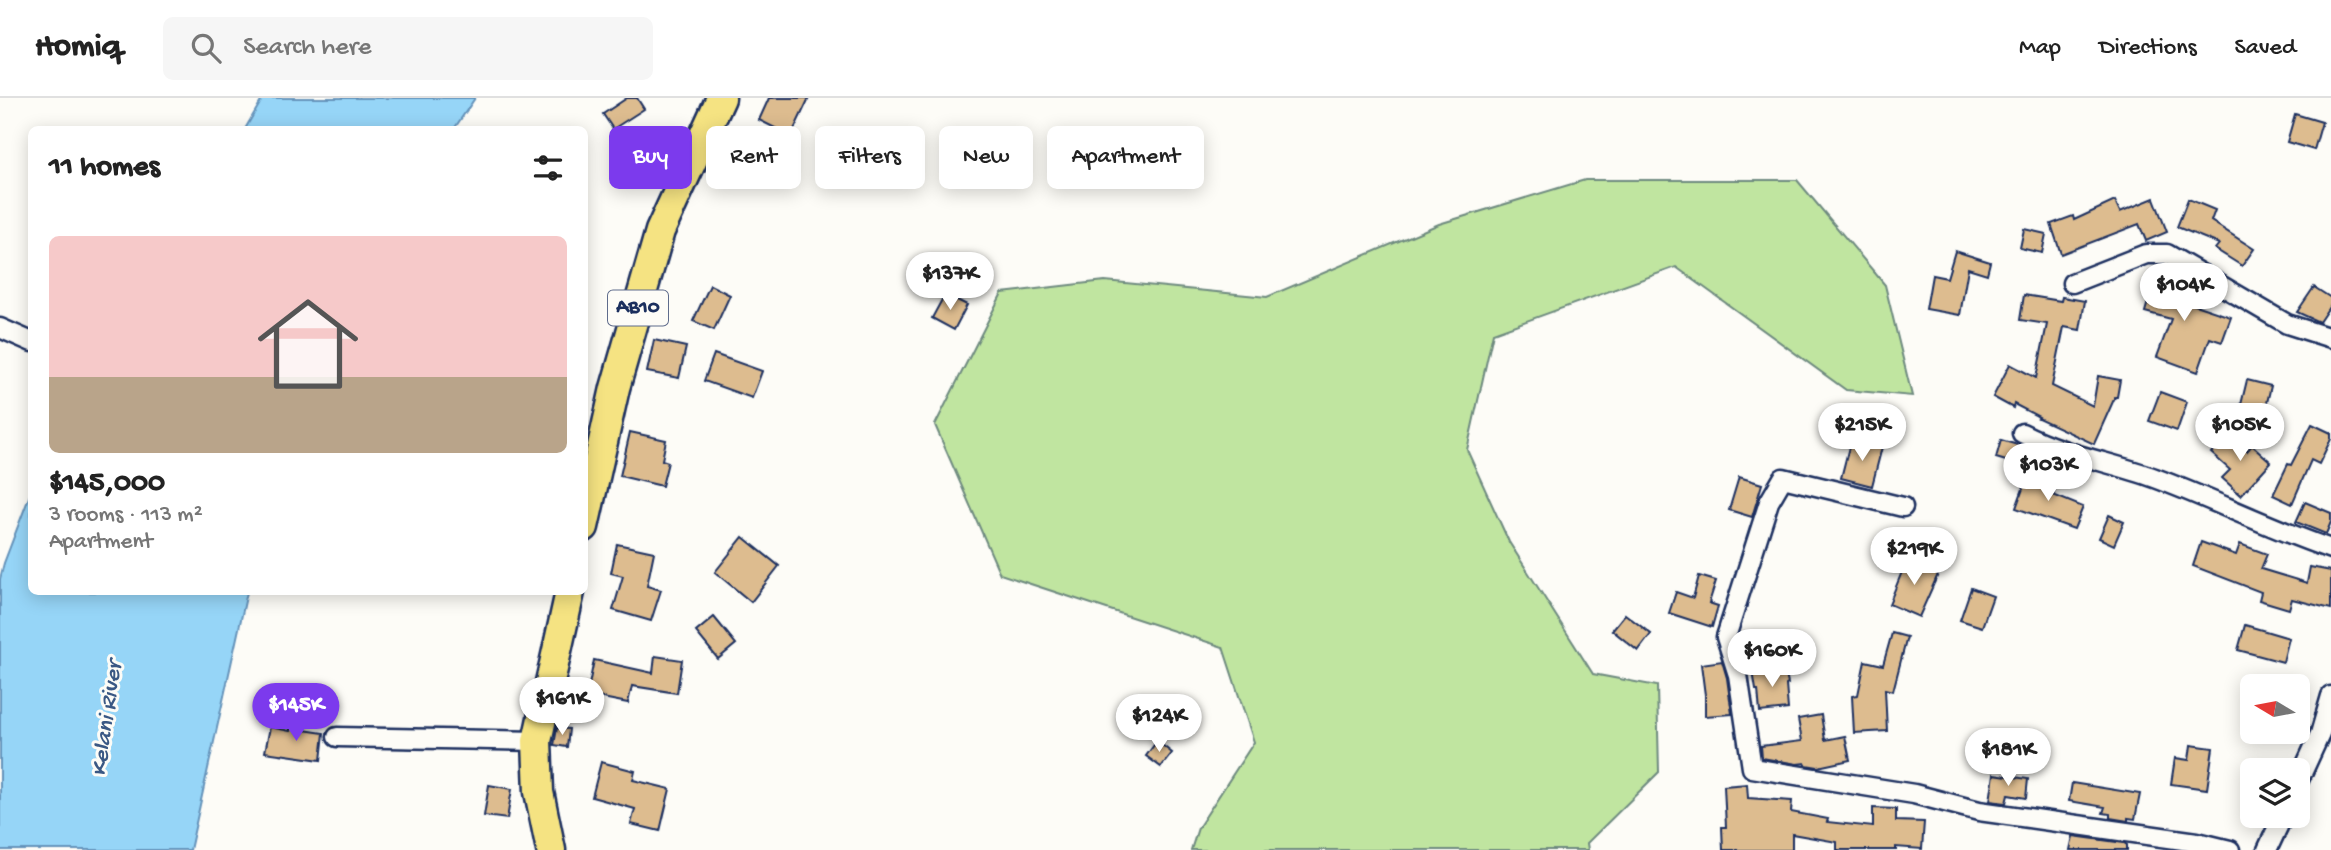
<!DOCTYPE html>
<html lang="en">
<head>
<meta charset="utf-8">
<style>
	:root { --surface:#fff; --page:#f6f6f6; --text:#222; --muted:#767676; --line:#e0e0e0; --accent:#7c3aed }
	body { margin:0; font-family:"Gochi Hand",sans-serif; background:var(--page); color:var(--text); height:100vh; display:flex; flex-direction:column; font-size:26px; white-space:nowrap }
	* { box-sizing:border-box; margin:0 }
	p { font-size:23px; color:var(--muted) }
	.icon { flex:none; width:38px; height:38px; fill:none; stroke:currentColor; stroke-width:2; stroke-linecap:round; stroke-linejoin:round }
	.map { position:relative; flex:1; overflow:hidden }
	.drawer { position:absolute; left:28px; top:28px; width:560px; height:469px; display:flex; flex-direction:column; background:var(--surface); border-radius:10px; box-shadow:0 4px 18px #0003 }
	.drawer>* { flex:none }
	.hud { position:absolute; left:609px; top:28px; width:665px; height:63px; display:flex; gap:14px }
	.needle { width:46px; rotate:280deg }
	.controls { position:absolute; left:2240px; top:576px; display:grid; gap:14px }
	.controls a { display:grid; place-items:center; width:70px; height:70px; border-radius:10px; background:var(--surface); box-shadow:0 4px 18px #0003; font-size:35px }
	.price { position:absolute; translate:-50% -60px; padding:0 16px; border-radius:24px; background:#fff; color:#222; font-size:23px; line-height:46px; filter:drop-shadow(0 2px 4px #0008) }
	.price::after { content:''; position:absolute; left:50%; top:42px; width:21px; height:16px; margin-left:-10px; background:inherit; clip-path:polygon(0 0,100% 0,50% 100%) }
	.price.current { background:var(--accent); color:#fff }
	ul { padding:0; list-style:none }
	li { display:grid; align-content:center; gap:14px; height:371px; padding:0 21px }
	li+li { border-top:2px solid var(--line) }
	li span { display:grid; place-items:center; height:217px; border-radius:10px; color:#555 }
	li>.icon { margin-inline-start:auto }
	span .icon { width:126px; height:126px; fill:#fffc; stroke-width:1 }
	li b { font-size:30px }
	h2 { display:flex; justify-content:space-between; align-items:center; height:84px; padding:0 21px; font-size:30px }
	.tag { padding:0 24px; border-radius:10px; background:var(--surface); box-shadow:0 4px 18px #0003; font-size:24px; line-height:63px }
	.tag.current { background:var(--accent); color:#fff }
	header { display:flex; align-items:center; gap:42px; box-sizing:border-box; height:98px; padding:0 35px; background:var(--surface); border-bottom:2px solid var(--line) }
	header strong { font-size:33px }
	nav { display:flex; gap:38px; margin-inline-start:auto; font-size:24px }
	.search { width:490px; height:63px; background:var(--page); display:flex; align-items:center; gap:18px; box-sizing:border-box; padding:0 24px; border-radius:10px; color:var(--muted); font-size:26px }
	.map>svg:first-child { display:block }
</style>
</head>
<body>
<header>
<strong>Homiq</strong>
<div class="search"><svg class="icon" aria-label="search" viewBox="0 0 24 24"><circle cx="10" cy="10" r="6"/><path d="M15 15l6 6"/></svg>Search here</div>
<nav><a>Map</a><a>Directions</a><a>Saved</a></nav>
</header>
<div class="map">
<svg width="2331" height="752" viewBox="0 0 2331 752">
	<rect width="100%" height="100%" fill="#fdfcf7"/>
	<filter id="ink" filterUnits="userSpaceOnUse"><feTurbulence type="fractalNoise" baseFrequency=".0143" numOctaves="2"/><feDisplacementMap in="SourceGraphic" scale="14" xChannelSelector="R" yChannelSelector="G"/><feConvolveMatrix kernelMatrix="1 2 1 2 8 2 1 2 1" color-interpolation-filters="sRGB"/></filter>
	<g filter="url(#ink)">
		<path fill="#c0e5a0" stroke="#6e8a7f" stroke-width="2" d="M1585,82H1797L1885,187L1912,298L1846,292L1676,169L1493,235L1467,352L1509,444L1593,576L1657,588L1659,674L1587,745L1588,752H1191L1198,730L1254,644L1223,549L1000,476L935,327L1002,195L1105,183L1267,199L1439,126Z"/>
		<g fill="#96d5f7" stroke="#6593ba" stroke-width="2">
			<path d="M263,0H475L454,31H245Z"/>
			<path d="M31,394L32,494H247L190,752H0V481L4,465Z"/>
		</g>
		<g fill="#ddbc8f" stroke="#1b2f5e" stroke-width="2">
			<path d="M627,0H637L644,11L613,31L603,16Z"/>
			<path d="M769,0H809L791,38L759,22Z"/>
			<path d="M2295,16L2322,24L2314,52L2287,44Z"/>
			<path d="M717,50L743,63L737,75L711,62Z"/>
			<path d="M2154,100L2167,134L2146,143L2139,126L2061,156L2051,126L2073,118L2074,122L2115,103L2120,114Z"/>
			<path d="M2188,101L2215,112L2211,123L2254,151L2242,168L2215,151L2219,146L2177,129Z"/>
			<path d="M2024,131L2046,136L2042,155L2020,150Z"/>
			<path d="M1955,153L1990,164L1987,176L1968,170L1960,217L1926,211L1932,177L1947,180Z"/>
			<path d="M2157,173L2186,182L2180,202L2231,219L2222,244L2210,240L2198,274L2157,259L2171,221L2145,214Z"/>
			<path d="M710,187L730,197L714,232L693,223Z"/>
			<path d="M2314,189L2331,200V206L2319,224L2297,214Z"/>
			<path d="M945,196L967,207L954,232L932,220Z"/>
			<path d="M2024,197L2061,203L2062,199L2085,203L2080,232L2064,229L2052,288L2093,308L2098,278L2120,282L2117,299H2115L2094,346L2038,320L2039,319L2014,306L2013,310L1993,299L2010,266L2036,280L2047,226L2020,222Z"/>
			<path d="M654,242L686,249L679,280L647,274Z"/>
			<path d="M714,256L762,273L752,300L704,283Z"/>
			<path d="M2247,282L2271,288L2263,321L2239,315Z"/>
			<path d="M2160,294L2187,304L2177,333L2149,323Z"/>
			<path d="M2312,326L2331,335V341L2319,366L2311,362L2292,406L2273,397L2288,366L2291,367Z"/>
			<path d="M630,334L666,342L662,362L668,364L662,388L620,378Z"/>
			<path d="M2227,336L2247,353L2252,347L2271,364L2241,397L2222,380L2230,372L2211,355Z"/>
			<path d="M1851,341L1882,349L1872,388L1841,380Z"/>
			<path d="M2001,342L2021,348L2016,366L1996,360Z"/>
			<path d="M2028,377L2056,387L2053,397L2083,409L2074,431L2016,410Z"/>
			<path d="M1739,379L1762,386L1752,419L1729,412Z"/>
			<path d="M2305,404L2331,415V424L2326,436L2296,424Z"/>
			<path d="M2109,417L2124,424L2114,447L2099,440Z"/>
			<path d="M743,439L779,468L751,504L715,474Z"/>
			<path d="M2201,444L2236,457L2240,446L2267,456L2261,471L2307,485L2310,469L2331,473V511L2292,501L2289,511L2259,502L2261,494L2193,468Z"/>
			<path d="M617,446L654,454L647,488L661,492L651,523L613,512L623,478L611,475Z"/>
			<path d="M1908,459L1940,472L1919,519L1889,506Z"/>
			<path d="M1699,478L1716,483L1709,505L1718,508L1712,529L1669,515L1676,494L1693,500Z"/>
			<path d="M1971,490L1993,498L1982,529L1960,522Z"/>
			<path d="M1625,516L1651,536L1638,553L1612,532Z"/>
			<path d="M714,519L736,546L718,561L696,534Z"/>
			<path d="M2245,527L2289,540L2283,564L2238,552Z"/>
			<path d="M1892,535L1907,539L1893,593L1885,591L1887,633L1854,635L1852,598L1858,597L1865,563L1883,567Z"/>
			<path d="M655,558L682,562L677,595L632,588L628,605L587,597L594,562L653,575Z"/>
			<path d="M1722,563L1727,580L1732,616L1705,618V597L1701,566Z"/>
			<path d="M1784,567L1788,586L1786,587L1788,611L1760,614L1758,592H1756L1753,573Z"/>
			<path d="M1821,617L1825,642L1845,638L1850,662L1818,669L1806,667L1805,665L1797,666L1762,660L1761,648L1802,643L1798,621Z"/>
			<path d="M270,629L290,633V630L324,635L321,662L265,654Z"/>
			<path d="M557,630L569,631L567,649L554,647Z"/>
			<path d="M1157,643L1172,655L1161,669L1146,658Z"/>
			<path d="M2191,647L2213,650L2207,691L2171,686L2175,660L2189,662Z"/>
			<path d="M601,664L635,673L633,682L670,691L660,733L631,726L635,711L592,699Z"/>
			<path d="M1994,676L2028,681L2026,700L2008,697L2006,705L1990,703Z"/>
			<path d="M2072,685L2140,696L2135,721L2128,720V723L2110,720V716L2103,715L2105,709L2069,703Z"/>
			<path d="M1747,686L1748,700L1792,703L1791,714L1828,721L1827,724L1873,729V710L1896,711V723L1924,724L1922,751L1896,749V752H1837V744L1792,736V752H1723L1722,729H1726L1724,688Z"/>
			<path d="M489,687L512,691L507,721L484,718Z"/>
			<path d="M2073,738L2124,745L2127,747V752H2070Z"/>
		</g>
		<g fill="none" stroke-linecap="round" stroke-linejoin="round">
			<defs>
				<g id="street">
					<path d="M2072,185L2146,156H2167L2287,226L2331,240"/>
					<path d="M0,230L32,244"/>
					<path d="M2022,335C2064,357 2111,364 2155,380C2215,402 2271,431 2331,451"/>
					<path d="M1903,409L1783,380L1769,404L1726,539L1738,577L1752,670L1914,696L1979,713L2197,744L2230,752"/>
					<path d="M337,639L537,643"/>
					<path d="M2298,684L2320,636L2331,598"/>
					<path d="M2267,752L2283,718"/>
				</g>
				<g id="primary">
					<path d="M584,429L615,290L660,133L721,0"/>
					<path d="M551,752L539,694L537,643L570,494"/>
				</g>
			</defs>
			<use href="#street" stroke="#1b2f5e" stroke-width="23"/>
			<use href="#primary" stroke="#1b2f5e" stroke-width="33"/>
			<use href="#street" stroke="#fdfcf7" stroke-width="18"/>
			<use href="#primary" stroke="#f5e382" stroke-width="28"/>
		</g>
	</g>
	<g text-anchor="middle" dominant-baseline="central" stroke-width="6" stroke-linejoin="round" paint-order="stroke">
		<rect fill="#fdfcf7" stroke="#5f6c8c" stroke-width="2" x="608" y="192.5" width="60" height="35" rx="5"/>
		<g font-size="21" font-weight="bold" fill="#1b2f5e">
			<text x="638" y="210">AB10</text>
		</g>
		<g font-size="24" font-style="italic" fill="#3a5884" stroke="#fdfcf7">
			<text transform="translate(108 621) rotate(-82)">Kelani River</text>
		</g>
	</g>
</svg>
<div class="controls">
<a><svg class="needle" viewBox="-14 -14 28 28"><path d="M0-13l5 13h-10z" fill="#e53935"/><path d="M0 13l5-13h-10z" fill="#767676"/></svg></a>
<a><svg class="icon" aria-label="layers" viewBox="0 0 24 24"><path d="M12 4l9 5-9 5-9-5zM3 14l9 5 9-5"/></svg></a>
</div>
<b class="price" style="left:950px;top:214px">$137K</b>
<b class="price" style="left:2184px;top:225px">$104K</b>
<b class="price" style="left:1862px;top:365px">$215K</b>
<b class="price" style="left:2240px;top:365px">$105K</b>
<b class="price" style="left:2048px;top:405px">$103K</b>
<b class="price" style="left:1914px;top:489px">$219K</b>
<b class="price" style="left:1772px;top:591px">$160K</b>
<b class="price" style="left:562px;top:639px">$161K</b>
<b class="price current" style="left:296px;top:645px">$145K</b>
<b class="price" style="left:1159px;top:656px">$124K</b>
<b class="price" style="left:2008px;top:690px">$181K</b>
<div class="hud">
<a class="tag current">Buy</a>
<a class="tag">Rent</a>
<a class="tag">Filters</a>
<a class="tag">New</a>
<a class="tag">Apartment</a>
</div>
<section class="drawer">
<h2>11 homes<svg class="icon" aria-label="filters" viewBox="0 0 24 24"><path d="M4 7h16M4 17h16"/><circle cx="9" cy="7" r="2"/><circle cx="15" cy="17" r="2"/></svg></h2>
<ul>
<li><span style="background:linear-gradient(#f6c9c9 65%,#b9a48a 0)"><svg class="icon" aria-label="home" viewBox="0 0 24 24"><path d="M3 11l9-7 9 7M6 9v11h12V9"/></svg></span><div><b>$145,000</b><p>3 rooms · 113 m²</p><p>Apartment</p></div></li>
</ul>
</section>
</div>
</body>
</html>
